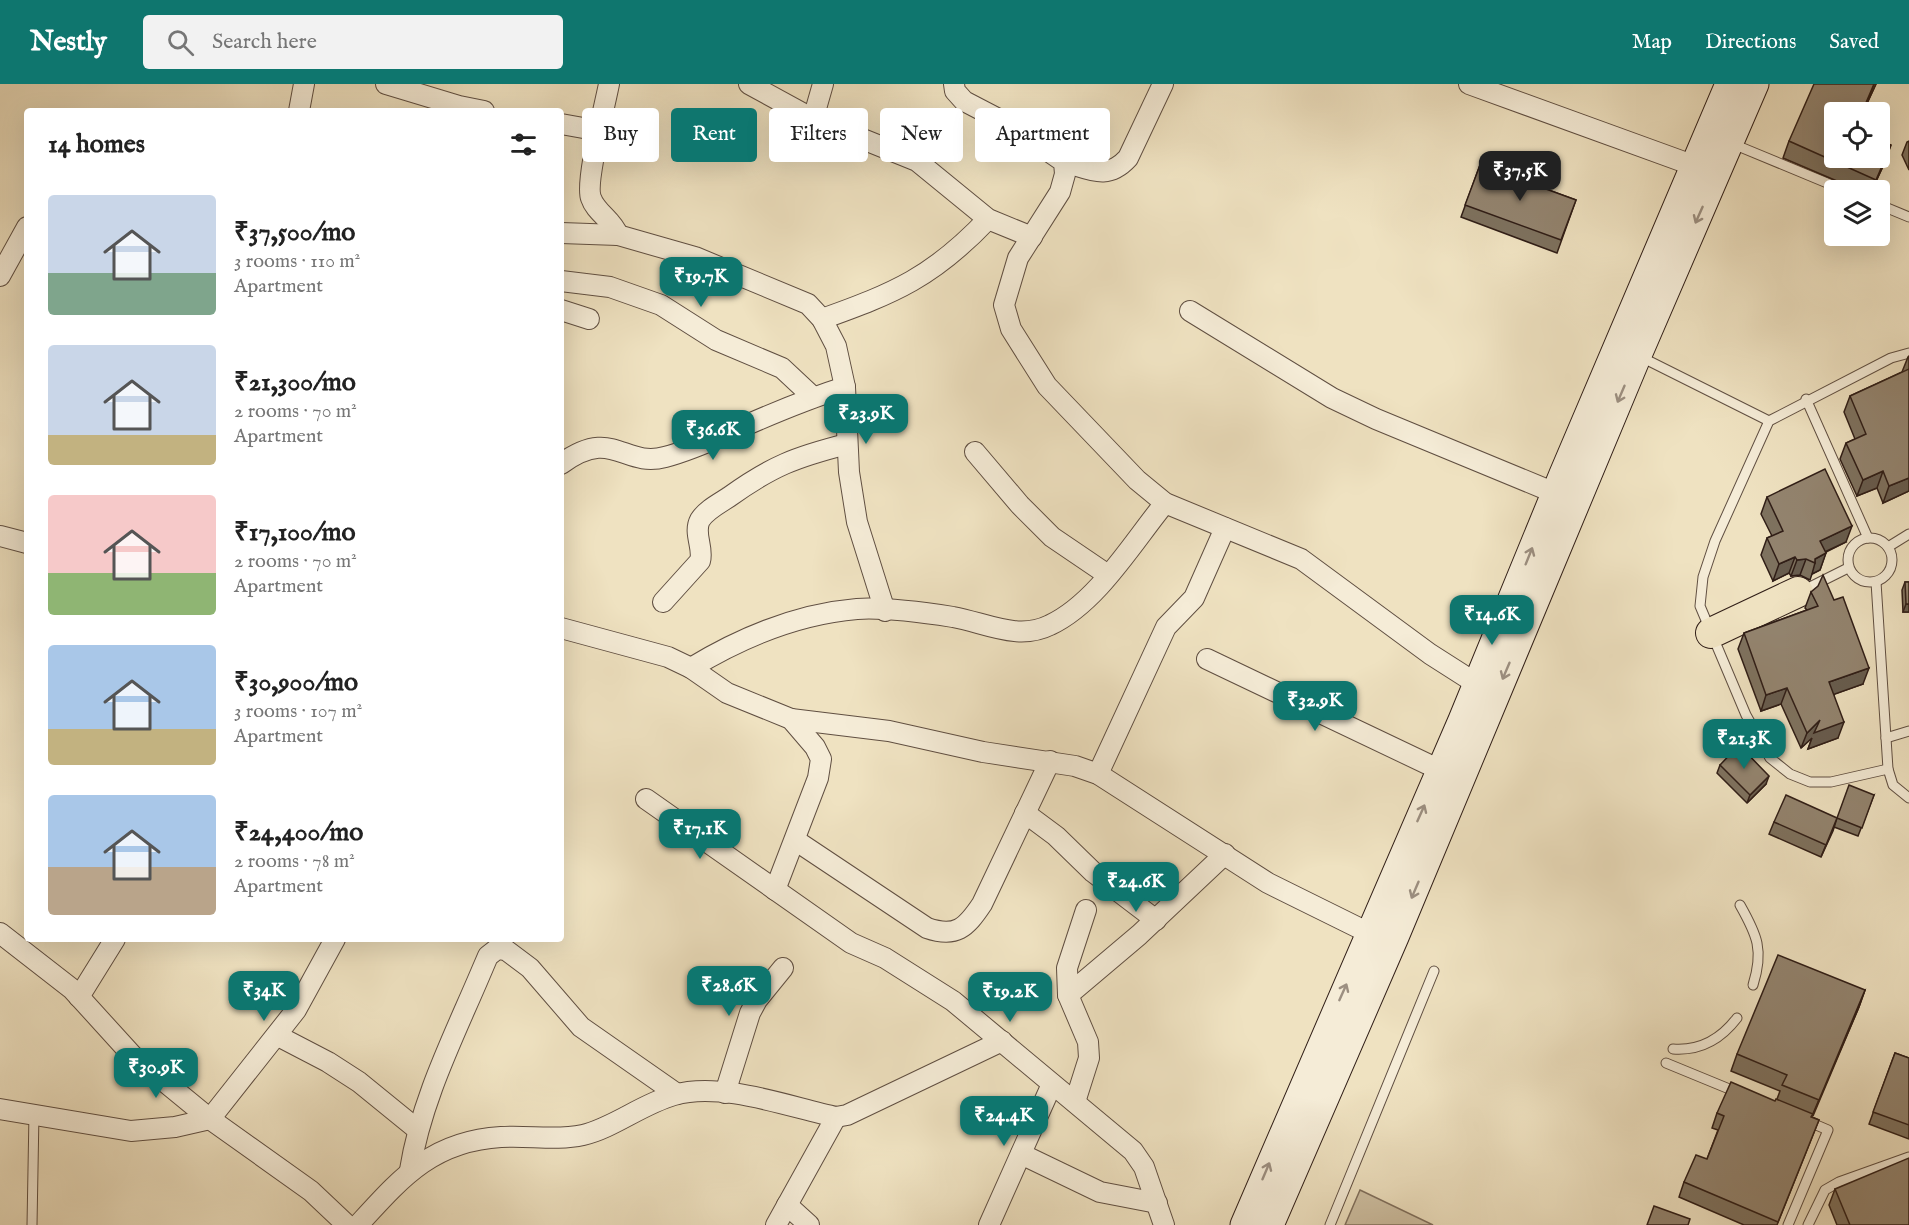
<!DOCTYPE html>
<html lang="en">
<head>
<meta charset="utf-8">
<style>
	:root { --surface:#fff; --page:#f2f2f2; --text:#222; --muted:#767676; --accent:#0f766e }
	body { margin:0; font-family:"IM FELL English",serif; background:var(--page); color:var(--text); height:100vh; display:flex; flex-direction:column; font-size:22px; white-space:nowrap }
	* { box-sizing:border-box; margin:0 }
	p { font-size:20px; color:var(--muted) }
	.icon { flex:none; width:33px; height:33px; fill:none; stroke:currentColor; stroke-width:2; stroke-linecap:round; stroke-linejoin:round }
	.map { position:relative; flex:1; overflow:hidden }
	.sheet { position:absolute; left:24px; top:24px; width:540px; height:834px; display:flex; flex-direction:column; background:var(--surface); border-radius:6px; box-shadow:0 6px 24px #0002 }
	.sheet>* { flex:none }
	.guide { position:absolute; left:582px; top:24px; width:570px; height:54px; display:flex; gap:12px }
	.controls { position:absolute; left:1824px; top:18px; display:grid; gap:12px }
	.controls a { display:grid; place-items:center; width:66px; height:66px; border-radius:6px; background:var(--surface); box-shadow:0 6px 24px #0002; font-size:30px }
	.price { position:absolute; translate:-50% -51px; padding:0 14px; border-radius:12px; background:var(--accent); color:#fff; font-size:20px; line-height:39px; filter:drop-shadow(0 2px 3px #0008) }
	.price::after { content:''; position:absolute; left:50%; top:36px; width:18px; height:14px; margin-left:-9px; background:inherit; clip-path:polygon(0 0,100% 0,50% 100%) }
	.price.selected { background:#222; color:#fff }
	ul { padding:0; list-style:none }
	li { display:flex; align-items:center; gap:18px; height:150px; padding:0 24px }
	li span { display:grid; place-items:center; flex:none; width:168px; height:120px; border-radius:6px; color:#555 }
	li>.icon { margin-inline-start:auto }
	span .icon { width:72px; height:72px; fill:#fffc; stroke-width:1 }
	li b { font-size:26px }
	h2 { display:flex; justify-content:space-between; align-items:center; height:72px; padding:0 24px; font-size:26px }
	.chip { padding:0 21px; border-radius:6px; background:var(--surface); box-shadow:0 6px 24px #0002; font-size:21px; line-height:54px }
	.chip.selected { background:var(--accent); color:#fff }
	header { display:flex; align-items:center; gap:36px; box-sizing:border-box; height:84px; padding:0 30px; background:var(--accent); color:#fff }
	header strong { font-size:28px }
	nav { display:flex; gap:33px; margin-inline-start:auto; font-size:21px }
	.search { width:420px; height:54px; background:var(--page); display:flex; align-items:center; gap:15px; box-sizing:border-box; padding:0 21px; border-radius:6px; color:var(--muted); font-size:22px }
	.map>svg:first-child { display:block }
</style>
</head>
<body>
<header>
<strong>Nestly</strong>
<div class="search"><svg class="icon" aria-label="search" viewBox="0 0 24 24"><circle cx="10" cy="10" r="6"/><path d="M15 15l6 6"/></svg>Search here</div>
<nav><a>Map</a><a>Directions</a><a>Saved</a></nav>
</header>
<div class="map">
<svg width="1909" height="1141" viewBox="0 0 1909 1141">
	<rect width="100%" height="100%" fill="#efe2c1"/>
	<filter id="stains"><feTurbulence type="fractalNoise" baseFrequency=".00333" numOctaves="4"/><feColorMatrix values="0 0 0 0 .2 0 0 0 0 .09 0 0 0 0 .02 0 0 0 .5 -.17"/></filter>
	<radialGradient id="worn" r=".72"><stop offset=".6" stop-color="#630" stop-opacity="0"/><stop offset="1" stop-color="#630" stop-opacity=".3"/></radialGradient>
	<path fill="#cfc1a4" stroke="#80705e" stroke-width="1.5" d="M1360,1106L1433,1141H1345Z"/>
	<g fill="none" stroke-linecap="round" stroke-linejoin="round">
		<defs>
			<g id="lane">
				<path d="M1733,60L1844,106"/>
				<path d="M1880,121L1909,133"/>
				<path d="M1639,272L1769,337"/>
				<path d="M1806,315L1868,454"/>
				<circle cx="1870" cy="476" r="22"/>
				<path d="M1888,463L1909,450"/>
				<path d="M1876,498L1888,685L1893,701L1909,714"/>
				<path d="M1802,507L1848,484"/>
				<path d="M1886,654L1909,647"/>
				<path d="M1888,685L1831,698H1810L1790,690L1770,674L1746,631L1700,522L1703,493L1715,457L1769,337L1891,274L1909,269"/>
				<path d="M1740,821C1757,851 1764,866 1753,901"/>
				<path d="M1673,965C1700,967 1721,955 1737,934"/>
				<path d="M1666,979L1739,1009"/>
				<path d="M32,1141L34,1029"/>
				<path d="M1330,1141L1434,887"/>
				<path d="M1788,1141L1828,1046L1807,1037"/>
				<path d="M1808,1141L1825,1106L1839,1098L1909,1073"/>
			</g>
			<g id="street">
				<path d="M386,0L459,22L484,27"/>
				<path d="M609,0C605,21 585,99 591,114C596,129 612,135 618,151"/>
				<path d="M749,0L813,35L917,77L988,135L1032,153"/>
				<path d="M954,0L955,7L964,17L1012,42L1064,78L1065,90L1060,108L1018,174L1004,221L1011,245L1047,302L1137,396L1165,419L1301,475L1430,570L1477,600"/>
				<path d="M1469,0L1706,86"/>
				<path d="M299,27L304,0"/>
				<path d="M813,35L823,0"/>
				<path d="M561,40L600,47"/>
				<path d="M1064,78C1090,85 1107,97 1128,74L1163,0"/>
				<path d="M561,149L618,151L695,173L808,220L822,235L836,262L845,303L849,388L857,438L885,527"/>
				<path d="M0,192L27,143"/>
				<path d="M561,197L610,203L661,221L716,256L782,284L813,313"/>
				<path d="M561,226L589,235"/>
				<path d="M1190,227L1332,314L1376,335L1555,409"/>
				<path d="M822,235C895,209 933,193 988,135"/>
				<path d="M975,368L1020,421L1052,453L1108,491"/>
				<path d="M561,380C613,342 623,384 665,373C692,366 717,354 742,343C776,328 810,314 845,303"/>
				<path d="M0,452L27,459"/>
				<path d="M663,518L700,477C704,464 693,449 700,436C706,426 720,419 729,413C772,382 796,373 847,360"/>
				<path d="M561,544L668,573L691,584L727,609L791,635L815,663L821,675L818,694L775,806"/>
				<path d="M1207,575L1440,686"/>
				<path d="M691,584C742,553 797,530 857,525C883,523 927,529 953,533C986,539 1018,557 1050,541C1097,519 1133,458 1165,419"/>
				<path d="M791,635L889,647L983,668L1075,682L1098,690L1268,799L1369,849"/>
				<path d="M1098,690L1166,543L1194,514L1225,444"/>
				<path d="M646,715L851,859L885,874L953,917L1133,1067L1144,1083L1164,1141"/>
				<path d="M1025,729L1056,752L1093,788L1156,836"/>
				<path d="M795,756L927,844C956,854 966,844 982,820L1050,677"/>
				<path d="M0,849L72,905L132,971L210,1035L311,1107L347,1141"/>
				<path d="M1068,911L1139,851L1225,770"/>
				<path d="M79,913L115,855"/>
				<path d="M278,952L328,978L359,998L418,1046"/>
				<path d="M725,1009L750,929L757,916L783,884"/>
				<path d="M1075,1018L1089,974L1088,958L1068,911L1067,884L1086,826"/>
				<path d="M0,1025L131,1047L175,1043L210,1035L296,926L335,855"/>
				<path d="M1021,1070L1100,1108L1157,1119"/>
				<path d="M410,1086C421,1016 455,950 482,886L488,872L497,865L506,866L530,884L581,943L677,1010"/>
				<path d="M787,1121L809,1141"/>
				<path d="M358,1141C401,1094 432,1057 501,1053C528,1051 556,1057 583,1051C613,1044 642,1020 674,1011C721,997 789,1023 836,1033L847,1031L1002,957"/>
				<path d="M776,1141L836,1033"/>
				<path d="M989,1141L1052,1000"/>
			</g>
			<g id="secondary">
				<path d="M1244,1141L1462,636L1563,390L1729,0"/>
				<path d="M1270,1141L1395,853L1638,271L1755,0"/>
			</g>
			<path id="primary" d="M1711,549L1798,508"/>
		</defs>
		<use href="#lane" stroke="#604f42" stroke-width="11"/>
		<use href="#street" stroke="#604f42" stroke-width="22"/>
		<use href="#secondary" stroke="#301e17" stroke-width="29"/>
		<use href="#primary" stroke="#301e17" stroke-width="32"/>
		<use href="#lane" stroke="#f5ecd7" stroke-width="9"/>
		<use href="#street" stroke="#f5ecd7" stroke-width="20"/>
		<use href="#secondary" stroke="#f5ecd7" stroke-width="27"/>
		<use href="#primary" stroke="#efe2c1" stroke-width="30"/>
	</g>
	<g fill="#7e725f" stroke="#301e17" stroke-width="1.5">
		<path d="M1876,0L1863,28H1834V74L1885,78L1872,106H1858L1783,74L1789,57Z"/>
		<path d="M1909,57V86L1902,71L1907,58Z"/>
		<path d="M1480,81L1576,116L1557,169L1461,133Z"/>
		<path d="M1909,272V407L1883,419L1877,404L1857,412L1840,375L1846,359L1855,355L1844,328L1850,312L1902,288L1908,273Z"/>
		<path d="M1767,413L1846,458L1826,468L1820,486L1812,490L1810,496L1800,491L1791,492L1789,489L1773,497L1761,471L1767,454L1772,452L1761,430Z"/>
		<path d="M1905,498H1909V528H1903L1902,506Z"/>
		<path d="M1811,508L1863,600L1834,610L1838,654L1808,665L1812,654L1801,664L1781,620L1761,627L1738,565L1744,549L1807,526L1805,524Z"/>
		<path d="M1720,681L1766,700L1747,719L1717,689Z"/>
		<path d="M1874,711L1858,752L1834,743L1821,773L1769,750L1774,738L1837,734Z"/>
		<path d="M1865,906L1859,923L1812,1032V1033L1819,1036L1777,1141H1744L1679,1113L1684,1098L1707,1075L1718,1046L1712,1044L1717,1029L1775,1017L1777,1015L1780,1007L1731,987L1737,970Z"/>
		<path d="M1895,969L1909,974V1055L1869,1040Z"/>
		<path d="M1835,1105L1909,1141H1837L1829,1121Z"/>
	</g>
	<g fill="#675c4e" stroke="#301e17" stroke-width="1.5">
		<path d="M1874,0H1876L1863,28H1862Z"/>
		<path d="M1891,61L1885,78L1872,106L1876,96Z"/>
		<path d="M1883,387L1877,404L1857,412L1863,396Z"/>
		<path d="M1909,394V407L1883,419L1889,402Z"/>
		<path d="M1852,442L1846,458L1814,473L1820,457Z"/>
		<path d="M1826,469L1820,486L1812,490L1815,479V475Z"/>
		<path d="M1795,473L1789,489L1773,497L1779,480Z"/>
		<path d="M1806,475L1800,491L1791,492L1797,476Z"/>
		<path d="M1906,520H1909V528H1903Z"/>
		<path d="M1869,584L1863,600L1824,614L1829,598Z"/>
		<path d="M1787,604L1781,620L1761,627L1766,611Z"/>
		<path d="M1820,636L1844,638L1838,654L1808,665L1812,654L1801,664L1807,649Z"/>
		<path d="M1769,692L1766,700L1747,719L1750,711Z"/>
		<path d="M1837,734L1833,747L1821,773L1826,761Z"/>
		<path d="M1865,906L1859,923L1813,1032L1819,1016Z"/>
	</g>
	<g fill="#93846f" stroke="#301e17" stroke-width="1.5">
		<path d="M1814,0H1874L1862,28H1834V74H1880V57L1891,61L1876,96L1789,57Z"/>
		<path d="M1480,81L1576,116L1561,156L1465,121Z"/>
		<path d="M1909,285V394L1889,402L1883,387L1863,396L1846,359L1866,350L1850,312Z"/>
		<path d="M1825,385L1852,442L1820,457L1826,469L1815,475V479L1806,475L1797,476L1795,473L1779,480L1767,454L1783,447L1767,413Z"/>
		<path d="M1823,491L1834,516L1843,513L1869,584L1829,598L1844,638L1814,649L1820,636L1807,649L1787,604L1766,611L1744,549L1818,522L1811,508L1818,502Z"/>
		<path d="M1905,498H1909V520H1906Z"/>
		<path d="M1739,661L1769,692L1750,711L1720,681Z"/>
		<path d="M1849,701L1874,711L1862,744L1837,734Z"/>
		<path d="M1786,711L1837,734L1826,761L1774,738Z"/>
		<path d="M1778,871L1865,906L1819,1016L1782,1001L1787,991L1737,970Z"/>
		<path d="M1895,969L1909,974V1041L1873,1028Z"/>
		<path d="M1731,998L1775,1017L1776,1015L1813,1030L1811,1033L1819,1036L1778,1138L1684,1098L1696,1071L1707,1075L1724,1032L1717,1029Z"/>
		<path d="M1909,1074V1141H1850L1835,1105Z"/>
		<path d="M1654,1122L1690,1135L1688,1141H1647Z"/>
	</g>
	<defs><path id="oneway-shaft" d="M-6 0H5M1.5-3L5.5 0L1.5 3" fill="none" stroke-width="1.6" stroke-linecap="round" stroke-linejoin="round" transform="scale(1.5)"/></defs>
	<g stroke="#9c8f81">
		<use href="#oneway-shaft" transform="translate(1699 131) rotate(114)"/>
		<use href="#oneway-shaft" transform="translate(1621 310) rotate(113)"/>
		<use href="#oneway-shaft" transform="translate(1529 472) rotate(-68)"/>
		<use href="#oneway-shaft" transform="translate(1506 587) rotate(113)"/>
		<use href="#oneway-shaft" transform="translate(1421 729) rotate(-66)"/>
		<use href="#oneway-shaft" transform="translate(1415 806) rotate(113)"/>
		<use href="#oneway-shaft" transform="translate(1343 908) rotate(-66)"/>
		<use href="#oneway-shaft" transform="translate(1266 1087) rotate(-67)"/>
	</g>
	<rect width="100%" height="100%" filter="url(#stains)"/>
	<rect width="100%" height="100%" fill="url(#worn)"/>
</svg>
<div class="controls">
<a><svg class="icon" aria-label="locate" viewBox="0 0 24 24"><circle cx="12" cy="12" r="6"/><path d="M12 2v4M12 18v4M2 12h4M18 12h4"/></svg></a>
<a><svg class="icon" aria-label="layers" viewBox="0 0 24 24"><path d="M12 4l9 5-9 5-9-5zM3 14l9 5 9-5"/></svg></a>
</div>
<b class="price selected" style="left:1520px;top:118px">₹37.5K</b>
<b class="price" style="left:701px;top:224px">₹19.7K</b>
<b class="price" style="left:866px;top:361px">₹23.9K</b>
<b class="price" style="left:713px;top:377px">₹36.6K</b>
<b class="price" style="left:1492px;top:562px">₹14.6K</b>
<b class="price" style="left:1315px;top:648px">₹32.9K</b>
<b class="price" style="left:1744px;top:686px">₹21.3K</b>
<b class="price" style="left:700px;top:776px">₹17.1K</b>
<b class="price" style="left:1136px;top:829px">₹24.6K</b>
<b class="price" style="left:729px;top:933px">₹28.6K</b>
<b class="price" style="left:264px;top:938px">₹34K</b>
<b class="price" style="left:1010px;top:939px">₹19.2K</b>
<b class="price" style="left:156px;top:1015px">₹30.9K</b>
<b class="price" style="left:1004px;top:1063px">₹24.4K</b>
<div class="guide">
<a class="chip">Buy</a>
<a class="chip selected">Rent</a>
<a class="chip">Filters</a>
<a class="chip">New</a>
<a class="chip">Apartment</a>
</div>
<section class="sheet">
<h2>14 homes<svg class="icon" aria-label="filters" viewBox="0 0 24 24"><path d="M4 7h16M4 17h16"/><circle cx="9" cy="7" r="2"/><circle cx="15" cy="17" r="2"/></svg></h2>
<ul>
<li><span style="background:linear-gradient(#c9d6e8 65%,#7fa58c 0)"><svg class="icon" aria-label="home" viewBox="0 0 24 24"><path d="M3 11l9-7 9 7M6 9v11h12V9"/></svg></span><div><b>₹37,500/mo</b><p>3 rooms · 110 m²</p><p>Apartment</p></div></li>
<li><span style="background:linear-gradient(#c9d6e8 75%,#c2b280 0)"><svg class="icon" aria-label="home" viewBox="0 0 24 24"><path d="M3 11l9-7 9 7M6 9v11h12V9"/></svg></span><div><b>₹21,300/mo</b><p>2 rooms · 70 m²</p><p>Apartment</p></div></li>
<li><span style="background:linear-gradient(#f6c9c9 65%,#8fb573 0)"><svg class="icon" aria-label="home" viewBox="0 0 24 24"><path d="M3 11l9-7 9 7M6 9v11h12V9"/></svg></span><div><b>₹17,100/mo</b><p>2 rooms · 70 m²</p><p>Apartment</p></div></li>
<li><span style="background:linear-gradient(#a9c7e8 70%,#c2b280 0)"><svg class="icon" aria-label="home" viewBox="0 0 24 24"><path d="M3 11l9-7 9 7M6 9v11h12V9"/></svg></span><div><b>₹30,900/mo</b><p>3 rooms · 107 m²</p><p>Apartment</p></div></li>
<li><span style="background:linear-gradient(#a9c7e8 60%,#b9a48a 0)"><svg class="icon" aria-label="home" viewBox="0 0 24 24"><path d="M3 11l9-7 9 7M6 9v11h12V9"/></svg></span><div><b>₹24,400/mo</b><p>2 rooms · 78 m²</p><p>Apartment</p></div></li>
</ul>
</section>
</div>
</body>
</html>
